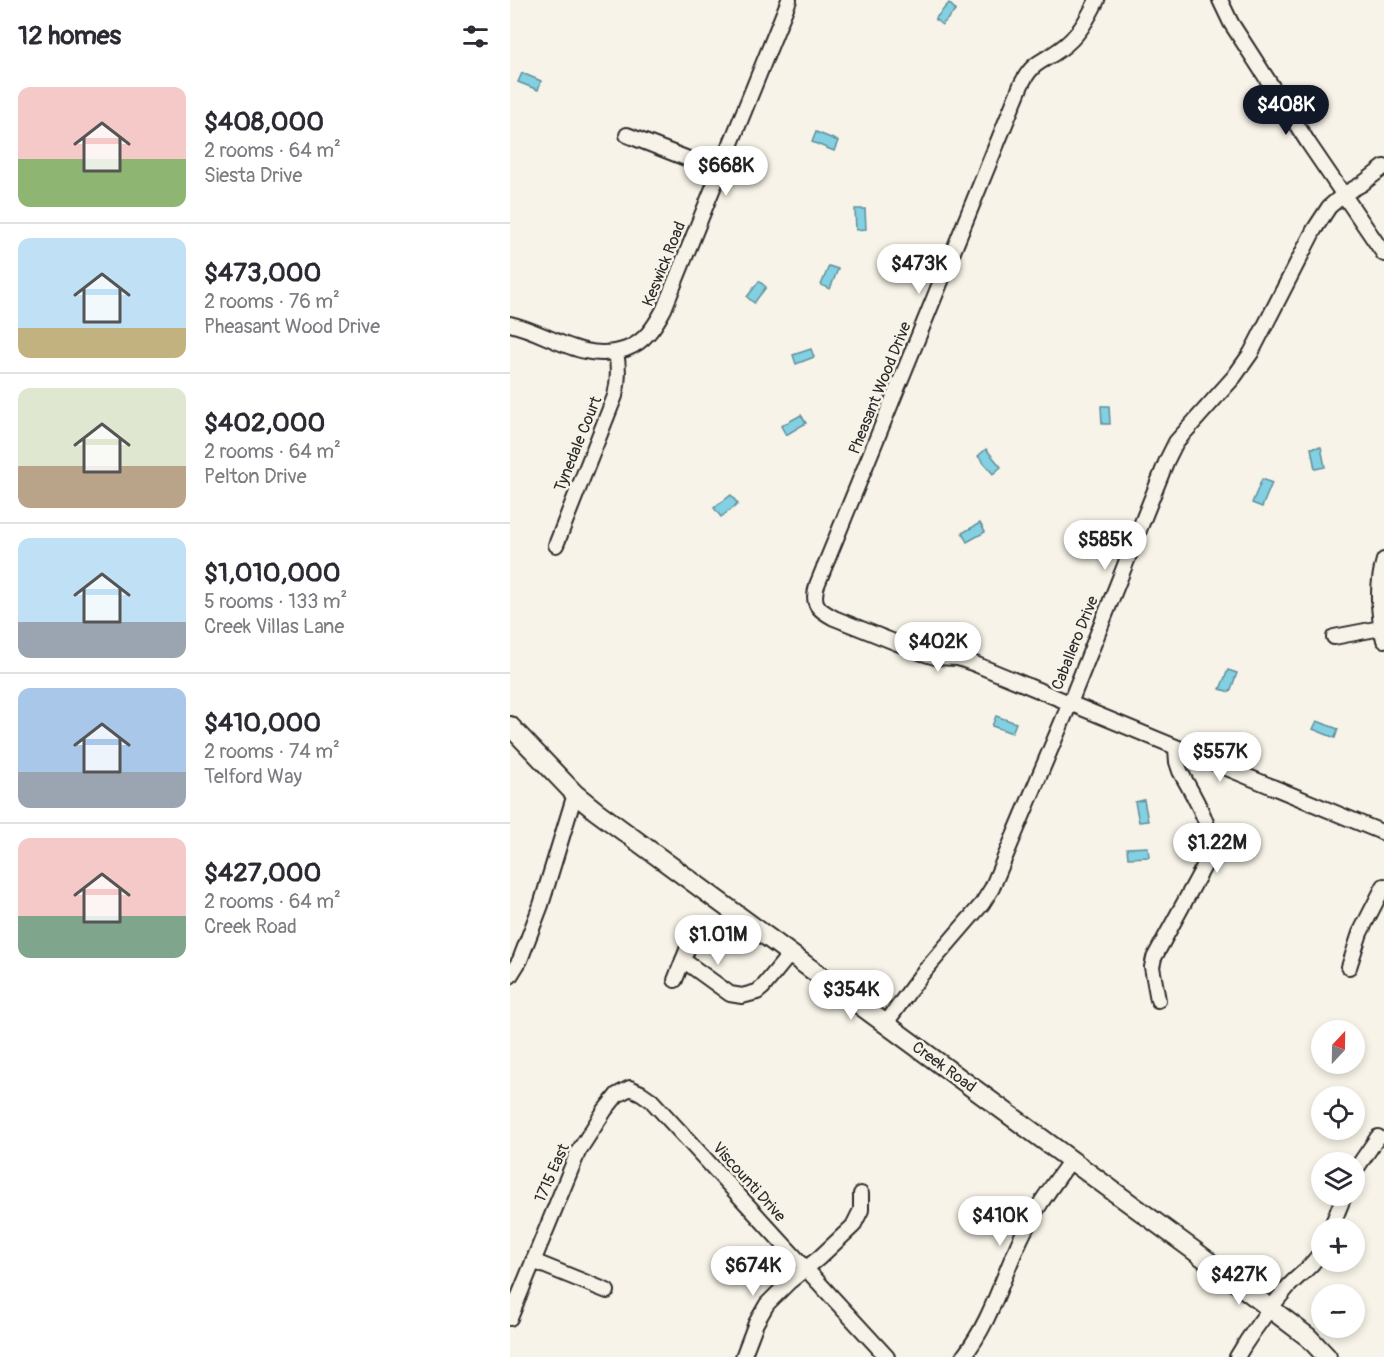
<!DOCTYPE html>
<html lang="en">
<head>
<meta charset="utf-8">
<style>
	:root { --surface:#fff; --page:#f7f7f7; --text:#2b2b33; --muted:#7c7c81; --line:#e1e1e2; --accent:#111827 }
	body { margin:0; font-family:Pangolin,sans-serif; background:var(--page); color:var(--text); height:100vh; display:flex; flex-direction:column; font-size:22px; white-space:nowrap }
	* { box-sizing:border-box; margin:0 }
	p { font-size:20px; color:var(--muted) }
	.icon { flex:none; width:33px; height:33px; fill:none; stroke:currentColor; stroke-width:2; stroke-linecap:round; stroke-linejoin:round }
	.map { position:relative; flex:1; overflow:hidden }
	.details { display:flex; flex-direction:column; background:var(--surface); width:510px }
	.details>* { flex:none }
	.needle { width:39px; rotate:22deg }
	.fabs { position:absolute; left:801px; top:1020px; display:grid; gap:12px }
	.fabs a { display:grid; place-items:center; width:54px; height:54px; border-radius:50%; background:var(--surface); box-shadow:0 3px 9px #0003; font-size:30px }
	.price { position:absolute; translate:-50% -51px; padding:0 14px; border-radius:21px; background:#fff; color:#222; font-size:20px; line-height:39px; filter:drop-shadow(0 2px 3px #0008) }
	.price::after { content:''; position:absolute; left:50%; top:36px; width:18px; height:14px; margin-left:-9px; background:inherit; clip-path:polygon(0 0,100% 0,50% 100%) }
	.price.active { background:var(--accent); color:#fff }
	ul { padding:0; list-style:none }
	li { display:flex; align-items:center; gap:18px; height:150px; padding:0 18px }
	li+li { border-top:2px solid var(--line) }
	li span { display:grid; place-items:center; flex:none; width:168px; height:120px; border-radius:12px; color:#555 }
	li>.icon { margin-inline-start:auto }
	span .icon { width:72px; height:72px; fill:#fffc; stroke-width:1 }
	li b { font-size:26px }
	h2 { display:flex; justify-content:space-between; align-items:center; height:72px; padding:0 18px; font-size:26px }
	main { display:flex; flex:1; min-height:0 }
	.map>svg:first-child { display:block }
</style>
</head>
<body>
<main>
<section class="details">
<h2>12 homes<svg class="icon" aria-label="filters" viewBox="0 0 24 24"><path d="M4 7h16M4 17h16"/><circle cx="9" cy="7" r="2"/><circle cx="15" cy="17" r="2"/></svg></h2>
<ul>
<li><span style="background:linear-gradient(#f6c9c9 60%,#8fb573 0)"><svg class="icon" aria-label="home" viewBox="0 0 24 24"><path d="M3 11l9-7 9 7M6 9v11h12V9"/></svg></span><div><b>$408,000</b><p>2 rooms · 64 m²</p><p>Siesta Drive</p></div></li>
<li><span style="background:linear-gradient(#bfe0f5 75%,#c2b280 0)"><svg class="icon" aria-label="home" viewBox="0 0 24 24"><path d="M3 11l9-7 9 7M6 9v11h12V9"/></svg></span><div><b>$473,000</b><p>2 rooms · 76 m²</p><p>Pheasant Wood Drive</p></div></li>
<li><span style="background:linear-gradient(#dfe7d0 65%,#b9a48a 0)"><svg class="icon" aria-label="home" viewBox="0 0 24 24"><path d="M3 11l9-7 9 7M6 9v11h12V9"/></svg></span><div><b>$402,000</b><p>2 rooms · 64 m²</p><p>Pelton Drive</p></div></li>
<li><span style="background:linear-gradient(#bfe0f5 70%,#9aa5b1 0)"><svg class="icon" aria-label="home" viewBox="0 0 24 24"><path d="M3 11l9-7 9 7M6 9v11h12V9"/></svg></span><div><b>$1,010,000</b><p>5 rooms · 133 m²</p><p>Creek Villas Lane</p></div></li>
<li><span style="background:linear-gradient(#a9c7e8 70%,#9aa5b1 0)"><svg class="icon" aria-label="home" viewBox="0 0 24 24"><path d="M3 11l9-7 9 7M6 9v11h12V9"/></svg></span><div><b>$410,000</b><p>2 rooms · 74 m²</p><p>Telford Way</p></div></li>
<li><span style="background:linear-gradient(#f6c9c9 65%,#7fa58c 0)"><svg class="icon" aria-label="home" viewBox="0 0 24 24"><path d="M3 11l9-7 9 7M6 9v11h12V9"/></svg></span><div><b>$427,000</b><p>2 rooms · 64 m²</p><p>Creek Road</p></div></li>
</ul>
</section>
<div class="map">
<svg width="874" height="1357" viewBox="0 0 874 1357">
	<rect width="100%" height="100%" fill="#f7f3e8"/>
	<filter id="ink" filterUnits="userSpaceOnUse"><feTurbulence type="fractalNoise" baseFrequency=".0167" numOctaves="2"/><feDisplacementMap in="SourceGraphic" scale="12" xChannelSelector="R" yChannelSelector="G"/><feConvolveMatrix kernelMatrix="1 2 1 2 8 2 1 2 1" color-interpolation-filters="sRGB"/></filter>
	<g filter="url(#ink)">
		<g fill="#83d0e2" stroke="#608e99" stroke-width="1.5">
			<path d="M439,3L446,10L432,25L425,19Z"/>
			<path d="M12,73L31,81L28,90L8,82Z"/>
			<path d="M306,132L328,141L324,151L302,142Z"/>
			<path d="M345,209H355L356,229L346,230Z"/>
			<path d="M319,266L328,269L320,289L311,285Z"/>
			<path d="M249,281L256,287L244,303L237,297Z"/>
			<path d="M301,349L304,357L286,364L283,355Z"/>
			<path d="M591,406H599L600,424H592Z"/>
			<path d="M291,415L296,423L276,435L271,426Z"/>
			<path d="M811,447L815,467L805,469L801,448Z"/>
			<path d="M476,449L491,467L483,474L468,456Z"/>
			<path d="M752,479L762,483L752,507L742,503Z"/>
			<path d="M221,495L228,504L211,517L204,508Z"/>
			<path d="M470,523L475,532L457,542L452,533Z"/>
			<path d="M718,670L727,673L720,692L710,689Z"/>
			<path d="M486,716L506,723L502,733L482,726Z"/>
			<path d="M807,721L828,729L825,738L803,729Z"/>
			<path d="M634,800L638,821L629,822L625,802Z"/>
			<path d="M638,847L639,857L618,858L617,848Z"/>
		</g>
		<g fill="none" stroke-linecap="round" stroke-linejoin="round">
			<defs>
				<g id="street">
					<path d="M587,0C577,20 568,37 549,50C530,64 523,61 511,85L307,585C301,605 309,610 324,618L412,653L425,657L448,658L465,664L874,833"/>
					<path d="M710,0L721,23L799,144L874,254"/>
					<path d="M117,135L209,171"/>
					<path d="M0,324C40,333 73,364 116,349C135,342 145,326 154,309L279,0"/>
					<path d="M46,545L105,396C109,380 109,368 106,352"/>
					<path d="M874,560C866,587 868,613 874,640"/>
					<path d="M824,637L871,628"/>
					<path d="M173,960L220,994L232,996L247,992L253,987L280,954"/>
					<path d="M839,967L850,933L874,886"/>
					<path d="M0,976L10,960L31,905L65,794"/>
					<path d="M165,980L185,930"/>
					<path d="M648,1000L642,967L644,958L693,868C696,860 699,853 700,845C702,824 680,790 670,771L667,762L666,748"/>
					<path d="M376,1023L411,975L472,904L482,888L560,703L657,460L666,442L724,377L741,353L804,230L819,207L834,194L852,184L874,167"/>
					<path d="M844,1172L868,1137"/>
					<path d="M821,1228L834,1196"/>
					<path d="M23,1261L97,1291"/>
					<path d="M0,1318L68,1152L95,1110L107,1095L120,1088L131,1093L141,1100L377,1357"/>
					<path d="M233,1357L246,1323L257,1304L279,1282L309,1258L343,1226L351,1210V1194"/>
					<path d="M453,1357C481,1322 492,1278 511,1238C524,1210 543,1185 561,1160"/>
					<path d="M727,1357C741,1333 759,1309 777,1288C789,1274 802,1268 812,1250"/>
				</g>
				<path id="secondary" d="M0,726L65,794L86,811L682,1249L798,1337L817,1357"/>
			</defs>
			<use href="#street" stroke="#2b2b2b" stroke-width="18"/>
			<use href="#secondary" stroke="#2b2b2b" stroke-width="22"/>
			<use href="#street" stroke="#f7f3e8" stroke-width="14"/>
			<use href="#secondary" stroke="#f7f3e8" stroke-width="18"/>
		</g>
	</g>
	<g text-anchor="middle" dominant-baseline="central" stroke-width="5" stroke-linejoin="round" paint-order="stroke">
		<g font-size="16" fill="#2b2b2b" stroke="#f7f3e8">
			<text transform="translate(154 264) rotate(-68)">Keswick Road</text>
			<text transform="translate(370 388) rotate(-68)">Pheasant Wood Drive</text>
			<text transform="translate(68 444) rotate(-68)">Tynedale Court</text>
			<text transform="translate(565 643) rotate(-68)">Caballero Drive</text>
			<text transform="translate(434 1067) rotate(36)">Creek Road</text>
			<text transform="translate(42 1173) rotate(-66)">1715 East</text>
			<text transform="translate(239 1182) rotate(48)">Viscounti Drive</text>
		</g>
	</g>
</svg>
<div class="fabs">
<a><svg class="needle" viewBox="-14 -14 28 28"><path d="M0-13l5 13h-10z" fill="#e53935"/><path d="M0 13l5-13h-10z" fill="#7c7c81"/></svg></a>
<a><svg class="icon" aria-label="locate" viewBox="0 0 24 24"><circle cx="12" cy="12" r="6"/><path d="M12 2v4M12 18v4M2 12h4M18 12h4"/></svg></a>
<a><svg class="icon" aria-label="layers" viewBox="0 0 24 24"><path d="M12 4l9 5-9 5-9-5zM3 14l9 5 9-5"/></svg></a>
<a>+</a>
<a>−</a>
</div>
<b class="price active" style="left:776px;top:136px">$408K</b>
<b class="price" style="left:216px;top:197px">$668K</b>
<b class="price" style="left:409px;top:295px">$473K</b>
<b class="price" style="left:595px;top:571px">$585K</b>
<b class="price" style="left:428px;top:673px">$402K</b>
<b class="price" style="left:710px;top:783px">$557K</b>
<b class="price" style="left:707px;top:874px">$1.22M</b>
<b class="price" style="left:208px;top:966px">$1.01M</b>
<b class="price" style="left:341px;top:1021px">$354K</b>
<b class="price" style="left:490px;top:1247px">$410K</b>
<b class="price" style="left:243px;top:1297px">$674K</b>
<b class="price" style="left:729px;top:1306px">$427K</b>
</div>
</main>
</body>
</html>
